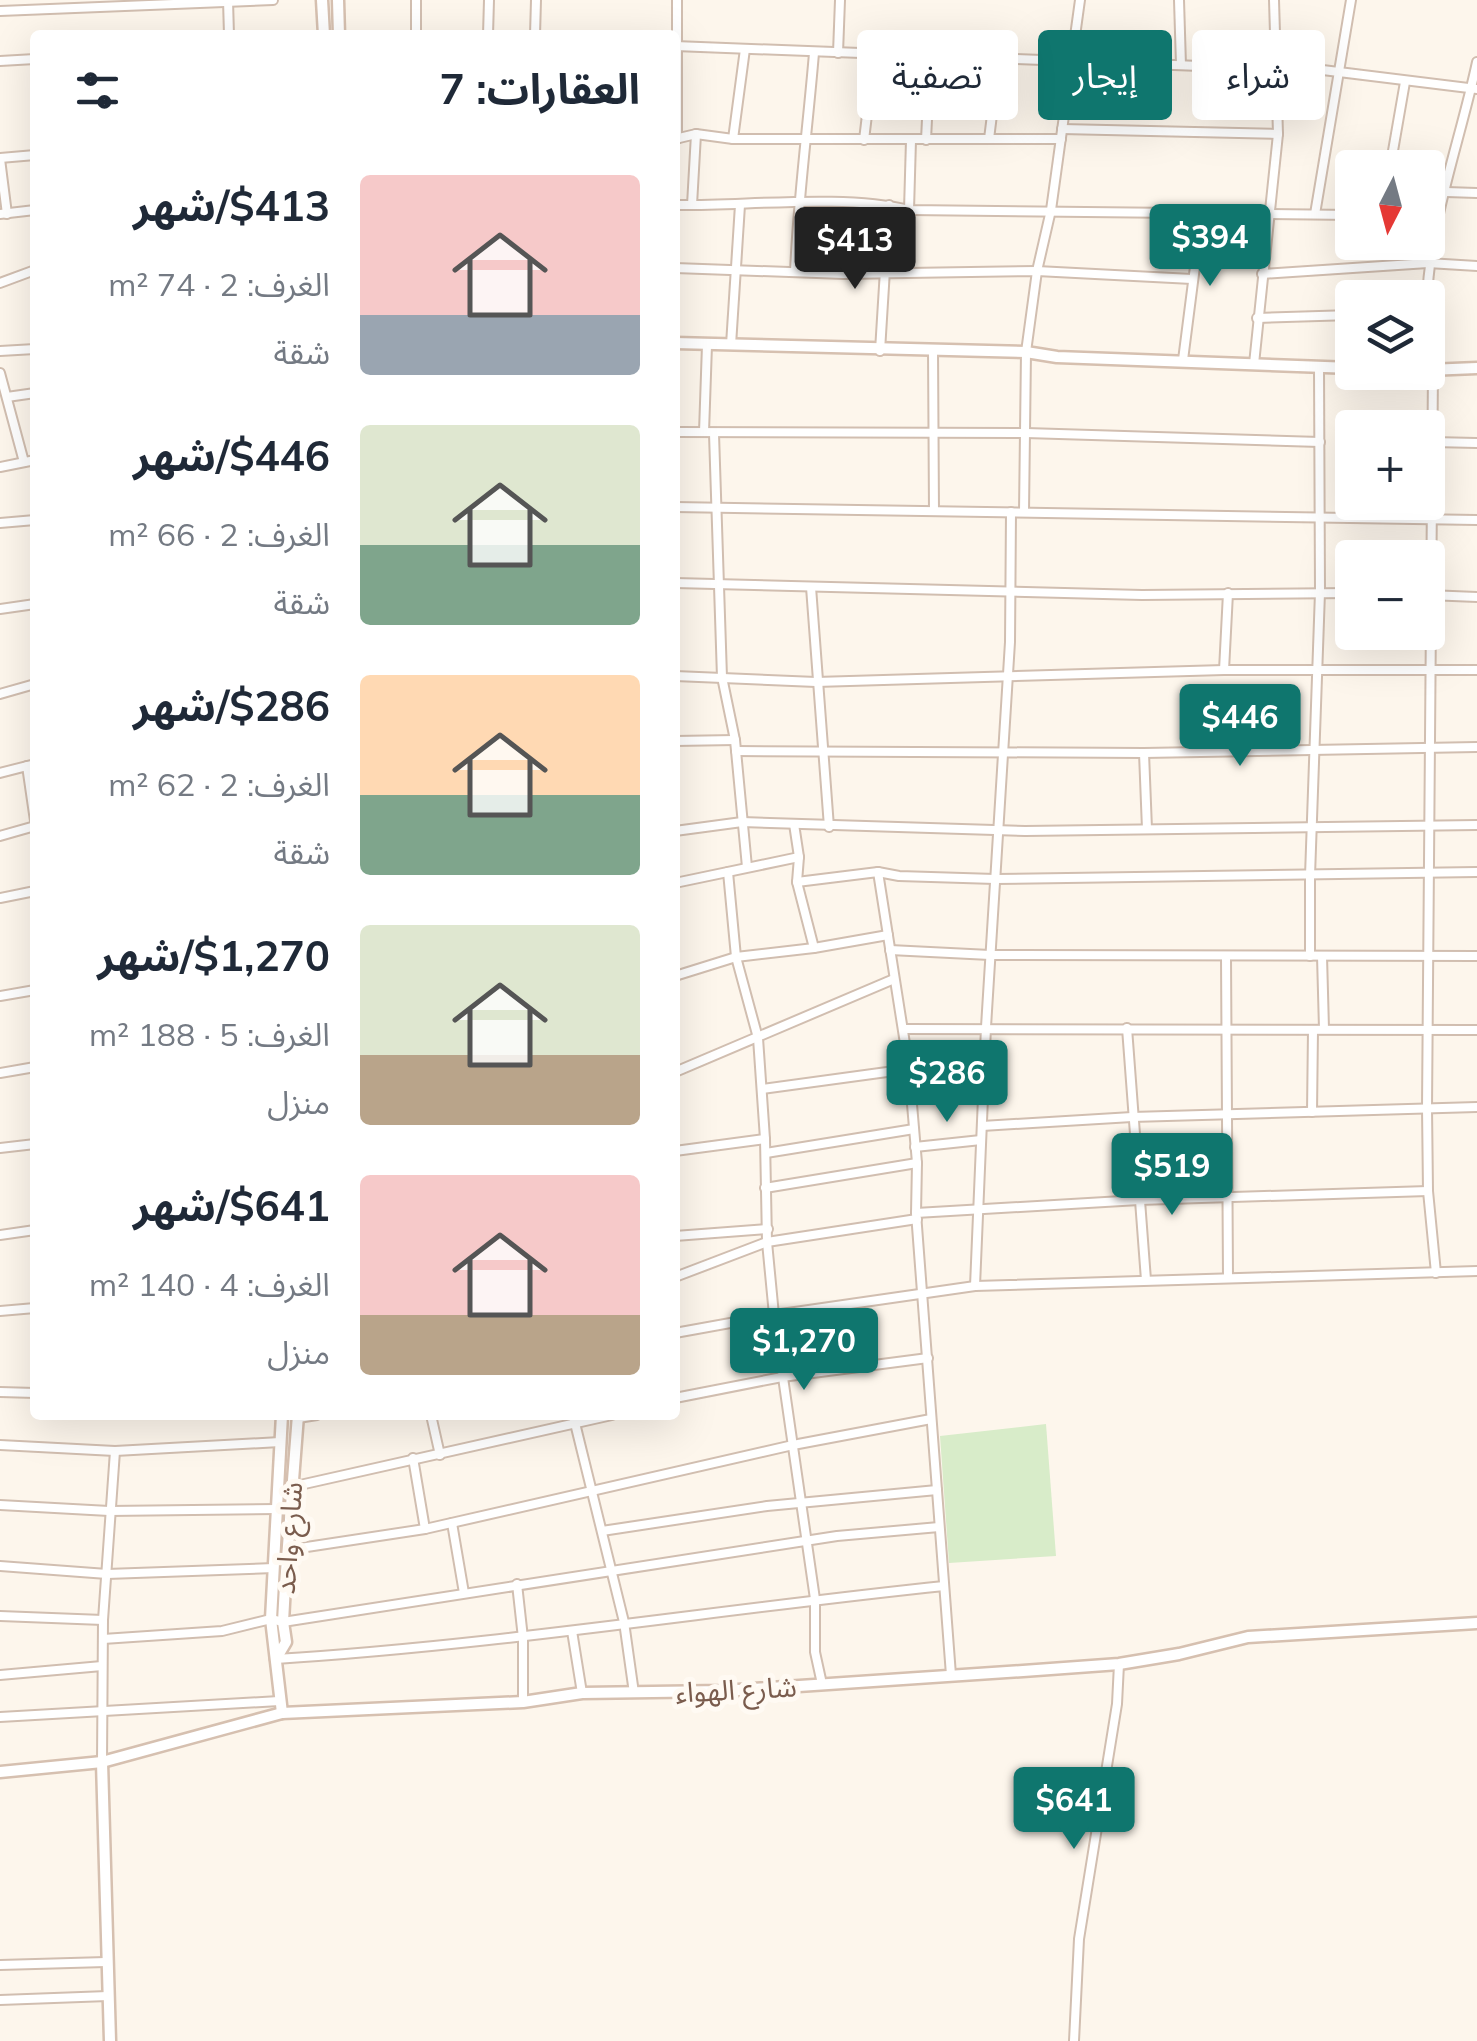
<!DOCTYPE html>
<html lang="ar">
<head>
<meta charset="utf-8">
<style>
	:root { --surface:#fff; --page:#f2f2f3; --text:#1f2937; --muted:#747a83; --accent:#0f766e }
	body { margin:0; font-family:Mulish,"Noto Sans Arabic",sans-serif; background:var(--page); color:var(--text); direction:rtl; height:100vh; display:flex; flex-direction:column; font-size:38px; white-space:nowrap }
	* { box-sizing:border-box; margin:0 }
	p { font-size:32px; color:var(--muted) }
	.icon { flex:none; width:55px; height:55px; fill:none; stroke:currentColor; stroke-width:2; stroke-linecap:round; stroke-linejoin:round }
	.map { position:relative; flex:1; overflow:hidden; direction:ltr }
	.side { position:absolute; left:30px; top:30px; width:650px; height:1390px; display:flex; flex-direction:column; background:var(--surface); border-radius:10px; box-shadow:0 10px 40px #0002; direction:rtl }
	.side>* { flex:none }
	.top-card { position:absolute; left:710px; top:30px; width:615px; height:90px; direction:rtl; display:flex; gap:20px }
	.needle { width:65px; rotate:186deg }
	.tools { position:absolute; left:1335px; top:150px; display:grid; gap:20px }
	.tools a { display:grid; place-items:center; width:110px; height:110px; border-radius:10px; background:var(--surface); box-shadow:0 10px 40px #0002; font-size:50px }
	.price { position:absolute; translate:-50% -85px; padding:0 22px; border-radius:10px; background:var(--accent); color:#fff; font-size:32px; line-height:65px; filter:drop-shadow(0 2px 5px #0008) }
	.price::after { content:''; position:absolute; left:50%; top:60px; width:30px; height:22px; margin-left:-15px; background:inherit; clip-path:polygon(0 0,100% 0,50% 100%) }
	.price.selected { background:#222; color:#fff }
	ul { padding:0; list-style:none }
	li { display:flex; align-items:center; gap:30px; height:250px; padding:0 40px }
	li span { display:grid; place-items:center; flex:none; width:280px; height:200px; border-radius:10px; color:#555 }
	li>.icon { margin-inline-start:auto }
	span .icon { width:120px; height:120px; fill:#fffc; stroke-width:1 }
	li b { font-size:42px }
	h2 { display:flex; justify-content:space-between; align-items:center; height:120px; padding:0 40px; font-size:42px }
	.chip { padding:0 35px; border-radius:10px; background:var(--surface); box-shadow:0 10px 40px #0002; font-size:35px; line-height:90px }
	.chip.selected { background:var(--accent); color:#fff }
	.map>svg:first-child { display:block }
</style>
</head>
<body>
<div class="map">
<svg width="1477" height="2041" viewBox="0 0 1477 2041">
	<rect width="100%" height="100%" fill="#fdf6ec"/>
	<path fill="#d8ecc9" d="M1046,1424L1056,1556L949,1563L940,1436Z"/>
	<g fill="none" stroke-linecap="round" stroke-linejoin="round">
		<defs>
			<g id="street">
				<path d="M228,0L229,35"/>
				<path d="M416,0V35"/>
				<path d="M677,0V139"/>
				<path d="M1179,0L1181,65"/>
				<path d="M0,11L273,0"/>
				<path d="M488,35L489,0"/>
				<path d="M535,35L536,0"/>
				<path d="M675,46L1200,66L1274,64L1477,89"/>
				<path d="M838,53L840,0"/>
				<path d="M0,61L35,59"/>
				<path d="M928,99L994,100"/>
				<path d="M1062,129L1278,134"/>
				<path d="M675,139L696,134L733,139H1061"/>
				<path d="M733,139L745,49"/>
				<path d="M989,139L999,58"/>
				<path d="M864,140L874,56"/>
				<path d="M926,140L930,56"/>
				<path d="M0,158L35,155"/>
				<path d="M0,159L7,214"/>
				<path d="M1390,168L1405,82"/>
				<path d="M1446,192L1477,193"/>
				<path d="M675,205C745,206 843,194 909,210L1352,215"/>
				<path d="M692,205L696,134"/>
				<path d="M909,210L911,140"/>
				<path d="M0,214L35,210"/>
				<path d="M1315,214L1351,0"/>
				<path d="M675,268L844,274L1037,271L1192,279"/>
				<path d="M795,272C798,199 808,126 814,53"/>
				<path d="M1262,274L1428,263L1477,266"/>
				<path d="M0,283L35,270"/>
				<path d="M1427,298C1431,217 1460,141 1477,62"/>
				<path d="M1257,318L1352,315"/>
				<path d="M731,345L740,205"/>
				<path d="M933,350L934,511"/>
				<path d="M0,351L35,349"/>
				<path d="M880,351L889,205"/>
				<path d="M1183,360L1202,212"/>
				<path d="M1254,364L1278,134L1274,0"/>
				<path d="M1433,370L1427,1108L1428,1191L1436,1273"/>
				<path d="M0,373L24,462"/>
				<path d="M7,397L35,393"/>
				<path d="M675,432L1026,433L1320,442"/>
				<path d="M704,432L707,345"/>
				<path d="M714,434L722,677L735,740L747,867"/>
				<path d="M1432,442L1477,443"/>
				<path d="M0,467L35,460"/>
				<path d="M675,507L1477,520"/>
				<path d="M1024,512L1026,352L1037,271L1051,210L1080,0"/>
				<path d="M0,523L35,520"/>
				<path d="M675,583L1142,595L1352,593"/>
				<path d="M811,587L829,827"/>
				<path d="M1428,595L1477,597"/>
				<path d="M0,609L35,604"/>
				<path d="M1224,670L1228,593"/>
				<path d="M675,676L816,682L1224,670H1477"/>
				<path d="M0,694L35,684"/>
				<path d="M675,741L735,740"/>
				<path d="M736,751L1144,753L1477,747"/>
				<path d="M1144,753L1147,829"/>
				<path d="M27,766L35,821"/>
				<path d="M0,773L35,764"/>
				<path d="M794,824L799,857L797,882L814,948"/>
				<path d="M675,831L742,822L1025,831L1477,825"/>
				<path d="M0,836L35,826"/>
				<path d="M728,872L736,957L758,1038L765,1139L767,1242L774,1315L815,1599V1652L822,1684"/>
				<path d="M878,872L909,1069L917,1163L916,1213L951,1675"/>
				<path d="M797,882L878,872L899,876L995,879L1477,872"/>
				<path d="M675,883L799,857"/>
				<path d="M0,898L35,891"/>
				<path d="M890,950L990,955L1477,956"/>
				<path d="M1310,956V876L1320,592L1319,367"/>
				<path d="M1322,956L1324,1029"/>
				<path d="M1226,957L1228,1277"/>
				<path d="M675,976L736,957L814,948L888,935"/>
				<path d="M0,996L35,990"/>
				<path d="M1127,1028L1146,1280"/>
				<path d="M903,1029L1477,1030"/>
				<path d="M675,1072L894,979"/>
				<path d="M0,1073L35,1067"/>
				<path d="M762,1089L909,1069"/>
				<path d="M1312,1112L1313,1030"/>
				<path d="M982,1126L1132,1117L1477,1107"/>
				<path d="M915,1147L981,1140"/>
				<path d="M0,1148L35,1144"/>
				<path d="M675,1151L765,1139"/>
				<path d="M766,1153L914,1129"/>
				<path d="M765,1188L917,1163"/>
				<path d="M916,1213L1139,1200L1428,1191"/>
				<path d="M0,1235L35,1230"/>
				<path d="M675,1236L768,1229"/>
				<path d="M675,1277L767,1242L917,1219"/>
				<path d="M975,1286L986,1027L1010,642L1011,512"/>
				<path d="M0,1311L35,1308"/>
				<path d="M675,1333L774,1315L975,1286L1477,1271"/>
				<path d="M0,1392L35,1393"/>
				<path d="M675,1398L782,1377L928,1358"/>
				<path d="M431,1415L440,1455"/>
				<path d="M573,1415L624,1622L634,1693"/>
				<path d="M298,1418L317,1415"/>
				<path d="M0,1445L115,1451L280,1442"/>
				<path d="M413,1458L425,1529"/>
				<path d="M291,1487L612,1415"/>
				<path d="M0,1505L109,1511L277,1509"/>
				<path d="M452,1523L464,1593"/>
				<path d="M602,1531L767,1506L937,1490"/>
				<path d="M287,1550L425,1529L793,1445L931,1419"/>
				<path d="M0,1566L107,1574L274,1568"/>
				<path d="M517,1584L523,1638V1702"/>
				<path d="M0,1616L103,1620"/>
				<path d="M572,1631L582,1693"/>
				<path d="M103,1639L222,1631L271,1619L283,1622L837,1536L939,1527"/>
				<path d="M276,1659C500,1645 721,1609 944,1586"/>
				<path d="M0,1675L102,1666"/>
				<path d="M0,1717L279,1701"/>
				<path d="M102,1762L103,1620L115,1451"/>
				<path d="M0,1965L106,1962"/>
				<path d="M0,2000L108,1996"/>
				<path d="M1074,2041L1079,1939L1117,1704L1119,1664"/>
			</g>
			<g id="secondary">
				<path d="M322,0L324,35"/>
				<path d="M338,0L339,35"/>
				<path d="M675,343L1026,352L1057,357L1352,368"/>
				<path d="M1428,370L1477,368"/>
				<path d="M276,1659L286,1642L283,1622L285,1585L298,1415"/>
				<path d="M282,1713L271,1619L282,1415"/>
				<path d="M102,1762L110,2041"/>
				<path d="M0,1772L102,1762L282,1713L523,1702L582,1693L723,1691L1023,1671L1119,1664L1179,1654L1248,1637L1477,1623"/>
			</g>
		</defs>
		<use href="#street" stroke="#d1beb0" stroke-width="12"/>
		<use href="#secondary" stroke="#d6c0b0" stroke-width="15"/>
		<use href="#street" stroke="#fff" stroke-width="8"/>
		<use href="#secondary" stroke="#fff" stroke-width="10"/>
	</g>
	<g text-anchor="middle" dominant-baseline="central" stroke-width="10" stroke-linejoin="round" paint-order="stroke">
		<g font-size="28" fill="#7a5c4d" stroke="#fffaf3">
			<text transform="translate(288 1538) rotate(-86)">شارع واحد</text>
			<text transform="translate(736 1689) rotate(-3)">شارع الهواء</text>
		</g>
	</g>
</svg>
<div class="tools">
<a><svg class="needle" viewBox="-14 -14 28 28"><path d="M0-13l5 13h-10z" fill="#e53935"/><path d="M0 13l5-13h-10z" fill="#747a83"/></svg></a>
<a><svg class="icon" aria-label="layers" viewBox="0 0 24 24"><path d="M12 4l9 5-9 5-9-5zM3 14l9 5 9-5"/></svg></a>
<a>+</a>
<a>−</a>
</div>
<b class="price" style="left:1210px;top:289px">$394</b>
<b class="price selected" style="left:855px;top:292px">$413</b>
<b class="price" style="left:1240px;top:769px">$446</b>
<b class="price" style="left:947px;top:1125px">$286</b>
<b class="price" style="left:1172px;top:1218px">$519</b>
<b class="price" style="left:804px;top:1393px">$1,270</b>
<b class="price" style="left:1074px;top:1852px">$641</b>
<div class="top-card">
<a class="chip">شراء</a>
<a class="chip selected">إيجار</a>
<a class="chip">تصفية</a>
</div>
<section class="side">
<h2>العقارات: 7<svg class="icon" aria-label="filters" viewBox="0 0 24 24"><path d="M4 7h16M4 17h16"/><circle cx="9" cy="7" r="2"/><circle cx="15" cy="17" r="2"/></svg></h2>
<ul>
<li><span style="background:linear-gradient(#f6c9c9 70%,#9aa5b1 0)"><svg class="icon" aria-label="home" viewBox="0 0 24 24"><path d="M3 11l9-7 9 7M6 9v11h12V9"/></svg></span><div><b>$413/شهر</b><p>الغرف: 2 · 74 m²</p><p>شقة</p></div></li>
<li><span style="background:linear-gradient(#dfe7d0 60%,#7fa58c 0)"><svg class="icon" aria-label="home" viewBox="0 0 24 24"><path d="M3 11l9-7 9 7M6 9v11h12V9"/></svg></span><div><b>$446/شهر</b><p>الغرف: 2 · 66 m²</p><p>شقة</p></div></li>
<li><span style="background:linear-gradient(#ffd9b3 60%,#7fa58c 0)"><svg class="icon" aria-label="home" viewBox="0 0 24 24"><path d="M3 11l9-7 9 7M6 9v11h12V9"/></svg></span><div><b>$286/شهر</b><p>الغرف: 2 · 62 m²</p><p>شقة</p></div></li>
<li><span style="background:linear-gradient(#dfe7d0 65%,#b9a48a 0)"><svg class="icon" aria-label="home" viewBox="0 0 24 24"><path d="M3 11l9-7 9 7M6 9v11h12V9"/></svg></span><div><b>$1,270/شهر</b><p>الغرف: 5 · 188 m²</p><p>منزل</p></div></li>
<li><span style="background:linear-gradient(#f6c9c9 70%,#b9a48a 0)"><svg class="icon" aria-label="home" viewBox="0 0 24 24"><path d="M3 11l9-7 9 7M6 9v11h12V9"/></svg></span><div><b>$641/شهر</b><p>الغرف: 4 · 140 m²</p><p>منزل</p></div></li>
</ul>
</section>
</div>
</body>
</html>
